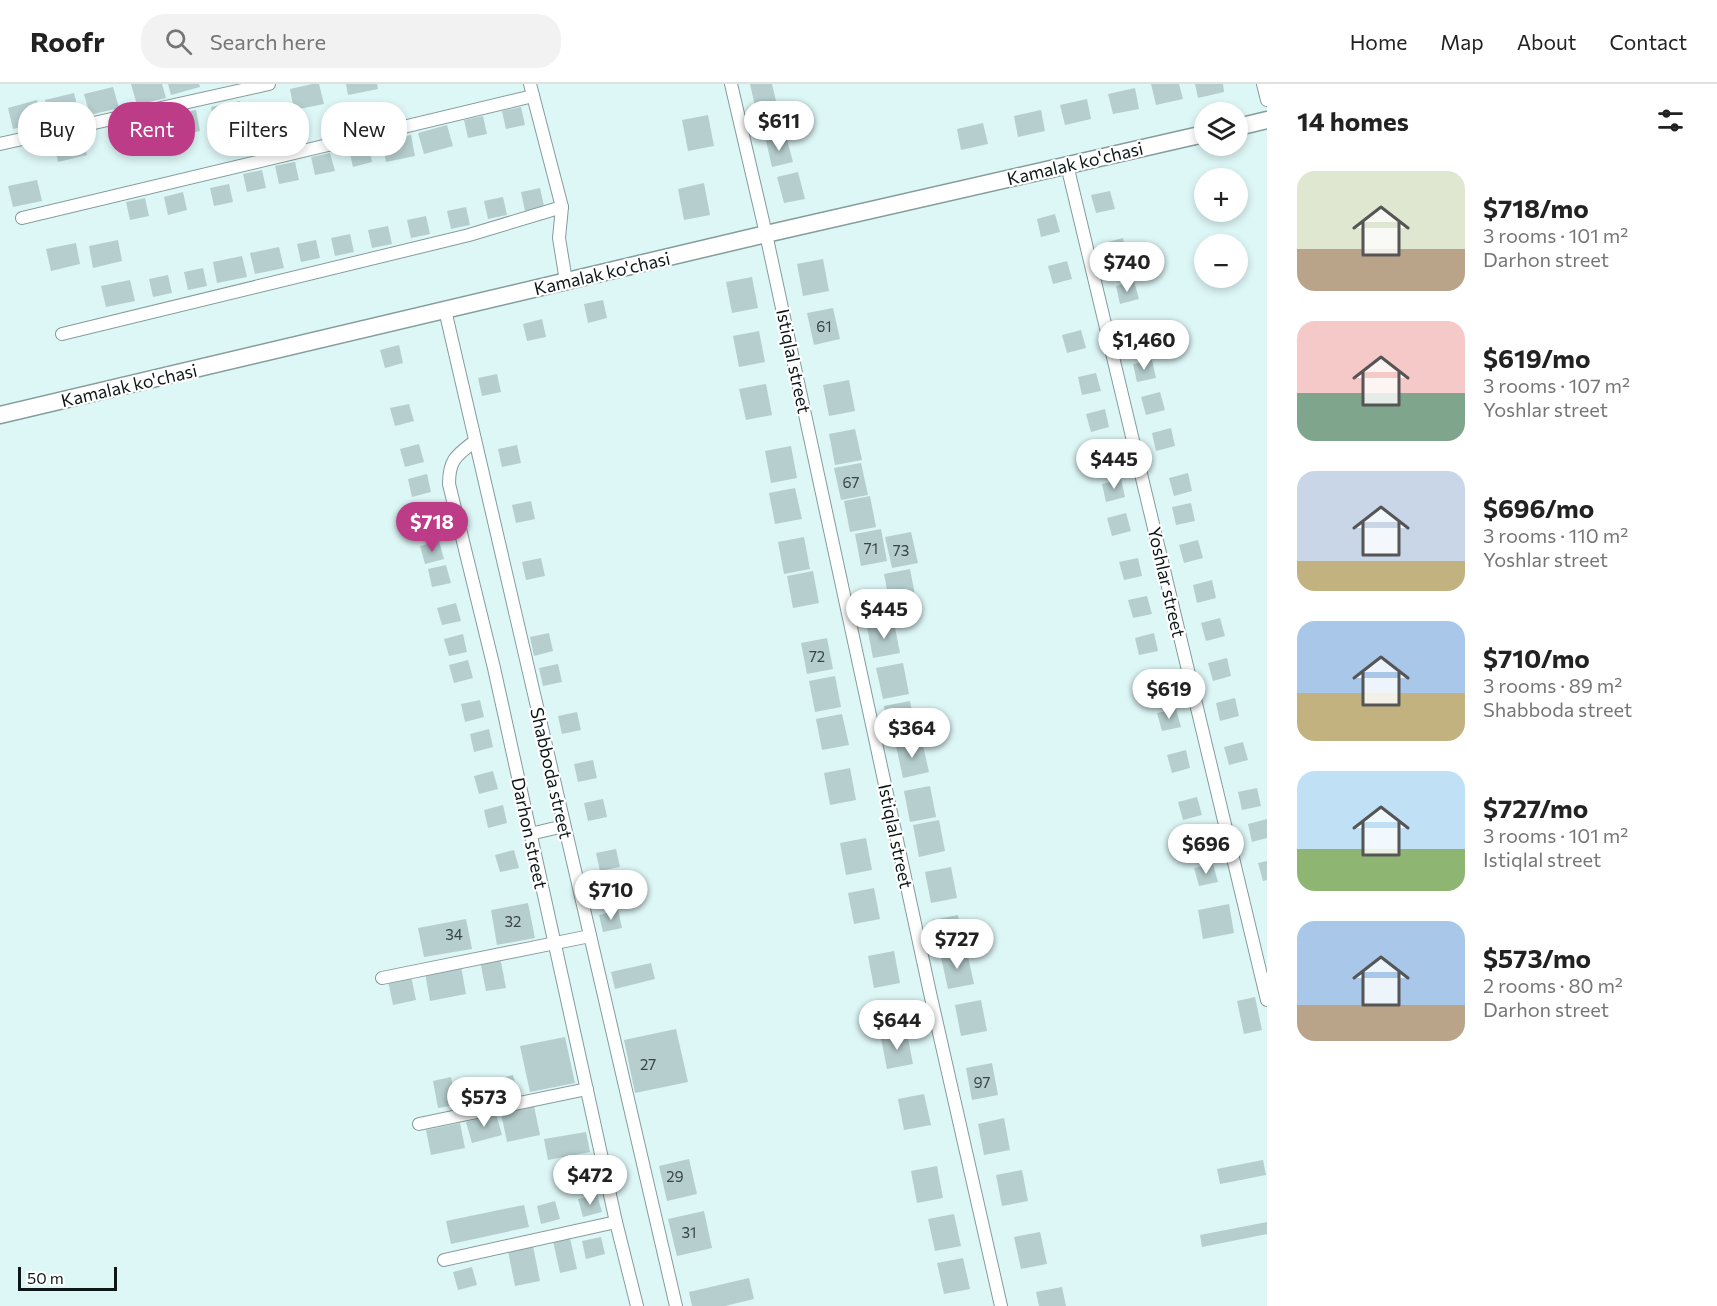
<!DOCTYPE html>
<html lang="en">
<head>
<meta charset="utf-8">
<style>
	:root { --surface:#fff; --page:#f2f2f2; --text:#222; --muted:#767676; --line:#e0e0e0; --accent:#bd3c87 }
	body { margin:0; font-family:Commissioner,sans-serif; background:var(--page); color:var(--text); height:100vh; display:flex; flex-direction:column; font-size:22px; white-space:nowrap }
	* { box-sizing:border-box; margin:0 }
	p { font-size:20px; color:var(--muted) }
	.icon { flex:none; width:33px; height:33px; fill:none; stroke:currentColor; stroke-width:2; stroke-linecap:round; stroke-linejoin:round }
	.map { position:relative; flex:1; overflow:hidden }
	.details { display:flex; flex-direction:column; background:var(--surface); width:450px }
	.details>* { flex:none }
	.guide { position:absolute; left:18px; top:18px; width:570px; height:54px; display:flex; gap:12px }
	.controls { position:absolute; left:1194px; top:18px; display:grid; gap:12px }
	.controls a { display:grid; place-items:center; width:54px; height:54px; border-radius:50%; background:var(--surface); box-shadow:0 3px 9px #0003; font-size:30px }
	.scale { position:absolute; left:18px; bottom:15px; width:99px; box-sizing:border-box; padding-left:6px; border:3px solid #0e1717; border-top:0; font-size:16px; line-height:21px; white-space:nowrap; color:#0e1717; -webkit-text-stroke:4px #fff; paint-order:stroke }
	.price { position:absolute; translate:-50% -51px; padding:0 14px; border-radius:21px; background:#fff; color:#222; font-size:20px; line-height:39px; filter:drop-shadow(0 2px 3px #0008) }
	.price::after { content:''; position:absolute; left:50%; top:36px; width:18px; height:14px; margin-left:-9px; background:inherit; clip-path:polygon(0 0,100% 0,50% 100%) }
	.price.on { background:var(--accent); color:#fff }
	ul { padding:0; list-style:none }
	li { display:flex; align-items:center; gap:18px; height:150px; padding:0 30px }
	li span { display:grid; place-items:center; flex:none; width:168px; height:120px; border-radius:18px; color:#555 }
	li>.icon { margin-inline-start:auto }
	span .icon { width:72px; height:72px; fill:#fffc; stroke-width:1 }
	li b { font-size:26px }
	h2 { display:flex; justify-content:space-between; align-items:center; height:72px; padding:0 30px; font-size:26px }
	.chip { padding:0 21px; border-radius:24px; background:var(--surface); box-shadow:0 3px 9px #0003; font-size:21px; line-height:54px }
	.chip.on { background:var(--accent); color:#fff }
	header { display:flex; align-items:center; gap:36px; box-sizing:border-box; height:84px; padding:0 30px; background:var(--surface); border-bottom:2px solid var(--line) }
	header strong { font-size:28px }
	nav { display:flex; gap:33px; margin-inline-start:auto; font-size:21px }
	.search { width:420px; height:54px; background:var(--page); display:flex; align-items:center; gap:15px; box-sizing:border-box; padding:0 21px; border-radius:24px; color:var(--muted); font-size:22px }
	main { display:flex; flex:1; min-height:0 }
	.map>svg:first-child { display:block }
</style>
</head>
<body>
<header>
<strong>Roofr</strong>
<div class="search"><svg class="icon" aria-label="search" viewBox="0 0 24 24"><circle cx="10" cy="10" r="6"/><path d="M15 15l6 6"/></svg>Search here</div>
<nav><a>Home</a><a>Map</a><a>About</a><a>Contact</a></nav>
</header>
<main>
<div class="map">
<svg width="1267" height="1222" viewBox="0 0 1267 1222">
	<rect width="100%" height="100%" fill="#ddf6f6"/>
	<g fill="#b6cece">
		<path d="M131,0H162L166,14L137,21Z"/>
		<path d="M168,0H199L200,3L171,11Z"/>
		<path d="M312,0H319L324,20L294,26L290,5Z"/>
		<path d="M346,0H377L378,5L348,11Z"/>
		<path d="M750,0H772L776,17L755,22Z"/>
		<path d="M1151,0H1179L1183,15L1156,21Z"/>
		<path d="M1195,0H1223L1224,8L1198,14Z"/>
		<path d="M113,3L119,24L90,31L84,10Z"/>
		<path d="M1135,4L1139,25L1113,30L1108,10Z"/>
		<path d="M74,9L79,30L50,37L45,16Z"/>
		<path d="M1087,15L1091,35L1065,41L1060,21Z"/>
		<path d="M37,16L42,38L13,45L8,24Z"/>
		<path d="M240,17L245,38L215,44L211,23Z"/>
		<path d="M776,18L783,44L762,49L756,23Z"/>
		<path d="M521,23L525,41L506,45L502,27Z"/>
		<path d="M196,26L200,47L171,53L166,32Z"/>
		<path d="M1041,26L1045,47L1018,53L1014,32Z"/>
		<path d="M708,31L714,62L688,67L682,36Z"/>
		<path d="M483,32L487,50L468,54L464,36Z"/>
		<path d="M144,37L148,59L119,65L114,44Z"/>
		<path d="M983,39L988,60L961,66L957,45Z"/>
		<path d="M447,41L453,62L424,70L418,49Z"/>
		<path d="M82,50L87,71L58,78L53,56Z"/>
		<path d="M411,51L415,72L386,78L382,57Z"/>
		<path d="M786,52L793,78L772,83L766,57Z"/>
		<path d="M368,60L372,78L353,83L349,65Z"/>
		<path d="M330,69L335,87L315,91L311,73Z"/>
		<path d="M295,78L299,96L279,100L275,82Z"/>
		<path d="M262,86L266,104L247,108L243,90Z"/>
		<path d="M798,88L805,115L784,119L777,93Z"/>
		<path d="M37,96L42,117L13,123L8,102Z"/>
		<path d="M704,99L710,131L684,136L678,105Z"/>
		<path d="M229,100L233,118L214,122L210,104Z"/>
		<path d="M540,104L544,122L525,127L521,108Z"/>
		<path d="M1110,107L1115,125L1096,129L1091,111Z"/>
		<path d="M183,108L187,126L168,131L164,113Z"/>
		<path d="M503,113L507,131L488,135L484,117Z"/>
		<path d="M145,114L149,132L130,136L126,118Z"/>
		<path d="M466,123L470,141L451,145L447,127Z"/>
		<path d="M1055,130L1060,148L1041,153L1037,135Z"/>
		<path d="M426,132L430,150L411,154L407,136Z"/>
		<path d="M388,142L392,160L372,164L368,146Z"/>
		<path d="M350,150L354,168L335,172L331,154Z"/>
		<path d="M1123,154L1127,172L1108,177L1104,159Z"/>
		<path d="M118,156L122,177L93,184L89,162Z"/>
		<path d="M316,156L320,174L301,178L297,160Z"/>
		<path d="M76,159L80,180L51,187L46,165Z"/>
		<path d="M279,163L284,184L255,190L250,169Z"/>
		<path d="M242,172L247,193L217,199L213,178Z"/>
		<path d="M823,175L829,207L803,212L797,180Z"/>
		<path d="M1067,177L1072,195L1053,200L1048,182Z"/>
		<path d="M203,184L207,202L188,206L184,188Z"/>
		<path d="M168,191L172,209L153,213L149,195Z"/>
		<path d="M752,193L758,224L732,229L726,198Z"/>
		<path d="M130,196L135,217L106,223L101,202Z"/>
		<path d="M1134,197L1139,215L1120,220L1116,202Z"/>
		<path d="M603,216L607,234L588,239L584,220Z"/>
		<path d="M833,224L840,255L814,261L807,229Z"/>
		<path d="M542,235L546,253L527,257L523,240Z"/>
		<path d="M1143,241L1148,259L1129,264L1124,246Z"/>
		<path d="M1081,246L1086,264L1067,269L1062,251Z"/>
		<path d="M759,247L765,278L739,283L733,252Z"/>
		<path d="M399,261L403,279L385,284L380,266Z"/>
		<path d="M1152,276L1156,294L1137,298L1133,280Z"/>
		<path d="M1096,289L1101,307L1082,311L1078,293Z"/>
		<path d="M497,290L501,308L482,312L478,294Z"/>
		<path d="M849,296L855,327L829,332L823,301Z"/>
		<path d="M766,300L772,331L746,336L739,305Z"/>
		<path d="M1160,308L1165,326L1146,331L1141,313Z"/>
		<path d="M409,320L414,337L395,342L390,324Z"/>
		<path d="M1105,325L1109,343L1091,348L1086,330Z"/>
		<path d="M1171,344L1175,362L1156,367L1152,349Z"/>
		<path d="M855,345L862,376L835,381L829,350Z"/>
		<path d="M419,360L424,378L405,383L400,365Z"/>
		<path d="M517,361L521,379L502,383L498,365Z"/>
		<path d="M791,362L797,394L771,399L765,367Z"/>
		<path d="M1113,364L1117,382L1098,387L1094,369Z"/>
		<path d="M861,379L868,411L841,416L834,384Z"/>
		<path d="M1188,389L1192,407L1174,412L1169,394Z"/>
		<path d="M427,390L431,408L412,413L408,395Z"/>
		<path d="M1121,395L1125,413L1106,418L1102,400Z"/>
		<path d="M795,404L802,435L775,440L769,409Z"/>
		<path d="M870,412L876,443L850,448L844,417Z"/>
		<path d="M531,417L535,435L516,439L512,421Z"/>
		<path d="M1191,419L1195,437L1176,441L1172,423Z"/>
		<path d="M434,422L438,440L419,444L415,427Z"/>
		<path d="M1126,429L1131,447L1112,452L1107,434Z"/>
		<path d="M881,445L887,477L861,482L855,450Z"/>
		<path d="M911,448L918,479L892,484L885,453Z"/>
		<path d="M804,453L810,485L784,490L778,458Z"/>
		<path d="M1198,456L1203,474L1184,479L1179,461Z"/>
		<path d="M439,457L444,475L425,480L420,462Z"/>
		<path d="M541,474L545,492L526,496L522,478Z"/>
		<path d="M1138,474L1142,492L1124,496L1119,478Z"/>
		<path d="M446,481L451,499L432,503L428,485Z"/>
		<path d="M910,485L916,516L890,521L884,490Z"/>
		<path d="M813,487L819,519L793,524L787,492Z"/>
		<path d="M1212,496L1216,514L1197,519L1193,501Z"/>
		<path d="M1147,512L1152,530L1133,534L1128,516Z"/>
		<path d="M456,519L461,537L442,541L437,524Z"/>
		<path d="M1220,534L1225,552L1206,557L1201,539Z"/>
		<path d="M894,538L900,569L873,574L867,543Z"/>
		<path d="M549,549L553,567L534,572L530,553Z"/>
		<path d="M1154,549L1158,567L1139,571L1135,554Z"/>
		<path d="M463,550L467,568L449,572L444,555Z"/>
		<path d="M827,554L833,585L807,590L801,559Z"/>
		<path d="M1227,574L1231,592L1213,597L1208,579Z"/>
		<path d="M468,576L473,594L454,599L449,581Z"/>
		<path d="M903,579L909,610L883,615L876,584Z"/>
		<path d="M558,580L562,598L543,602L539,584Z"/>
		<path d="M835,592L841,623L815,628L809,597Z"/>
		<path d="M1168,592L1173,610L1154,615L1149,597Z"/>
		<path d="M1235,614L1239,632L1220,637L1216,619Z"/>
		<path d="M480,616L484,633L465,638L461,620Z"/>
		<path d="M910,617L916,648L890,653L884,622Z"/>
		<path d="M1176,625L1181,643L1162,647L1157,629Z"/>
		<path d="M577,628L581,646L562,650L558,632Z"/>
		<path d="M842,630L849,661L822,666L816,635Z"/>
		<path d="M489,645L493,663L474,668L470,650Z"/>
		<path d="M922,657L929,688L903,694L896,662Z"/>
		<path d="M1243,658L1248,676L1229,681L1224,663Z"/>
		<path d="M1186,666L1190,684L1172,689L1167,671Z"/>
		<path d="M593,676L597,694L578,698L574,680Z"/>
		<path d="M850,684L856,716L830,721L824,689Z"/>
		<path d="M493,687L498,705L479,710L474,692Z"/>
		<path d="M930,702L936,733L910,738L904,707Z"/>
		<path d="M1257,704L1261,722L1242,726L1238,708Z"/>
		<path d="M1197,713L1202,731L1183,736L1178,718Z"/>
		<path d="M603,715L607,733L588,737L584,719Z"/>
		<path d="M503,721L507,739L488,744L484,726Z"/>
		<path d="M1267,735V754L1252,758L1248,740Z"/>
		<path d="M939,736L945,767L919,773L913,741Z"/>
		<path d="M1207,747L1211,765L1192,770L1188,752Z"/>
		<path d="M866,754L872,786L846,791L840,759Z"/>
		<path d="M616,765L620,783L600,787L596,769Z"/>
		<path d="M514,766L519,784L500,788L495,771Z"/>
		<path d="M1267,777V796L1263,797L1258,779Z"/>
		<path d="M1213,780L1218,798L1199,802L1194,784Z"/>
		<path d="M951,783L957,814L931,819L925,788Z"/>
		<path d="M874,804L880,835L854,840L848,809Z"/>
		<path d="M528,819L535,854L497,861L491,826Z"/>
		<path d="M1229,820L1234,849L1203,855L1198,826Z"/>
		<path d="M618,826L622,844L603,848L599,831Z"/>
		<path d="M958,831L965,863L939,868L932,836Z"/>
		<path d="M466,835L472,865L424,873L418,844Z"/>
		<path d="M894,867L900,899L874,904L868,872Z"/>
		<path d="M967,868L974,900L948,905L941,873Z"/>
		<path d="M500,873L506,904L486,907L480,877Z"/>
		<path d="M651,879L655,895L615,905L611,888Z"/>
		<path d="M461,882L466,910L430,917L425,889Z"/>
		<path d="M411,892L416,916L393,921L388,897Z"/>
		<path d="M1255,913L1262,946L1244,950L1237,917Z"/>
		<path d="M981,916L987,947L961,952L955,921Z"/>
		<path d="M676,945L688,998L635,1009L624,956Z"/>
		<path d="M907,949L913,980L887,985L881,954Z"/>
		<path d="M565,953L575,999L530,1008L520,962Z"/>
		<path d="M992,979L998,1011L972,1016L966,984Z"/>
		<path d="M513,991L518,1009L499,1014L494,996Z"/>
		<path d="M451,993L456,1021L438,1024L433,997Z"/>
		<path d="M485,1000L490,1018L471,1023L466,1005Z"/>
		<path d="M924,1010L931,1041L904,1046L898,1015Z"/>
		<path d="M534,1022L540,1051L507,1058L501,1029Z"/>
		<path d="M496,1030L502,1051L472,1059L466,1038Z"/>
		<path d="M1004,1034L1010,1066L984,1071L978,1040Z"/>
		<path d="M460,1039L465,1064L431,1071L426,1046Z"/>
		<path d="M586,1048L590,1068L548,1076L544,1055Z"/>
		<path d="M689,1075L697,1110L667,1117L659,1082Z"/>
		<path d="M1263,1076L1266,1091L1220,1100L1217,1085Z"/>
		<path d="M937,1082L943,1114L917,1119L911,1087Z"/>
		<path d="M1022,1086L1028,1117L1002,1122L996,1091Z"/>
		<path d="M597,1110L602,1128L583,1133L578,1115Z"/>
		<path d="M555,1117L560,1135L541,1140L537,1122Z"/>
		<path d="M524,1121L529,1143L451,1160L446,1137Z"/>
		<path d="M704,1127L712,1164L677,1172L668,1135Z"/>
		<path d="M954,1130L961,1162L935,1167L928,1135Z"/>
		<path d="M1267,1138V1150L1202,1163L1200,1151Z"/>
		<path d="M1040,1148L1047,1180L1021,1185L1014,1153Z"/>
		<path d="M601,1153L605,1170L586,1175L582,1157Z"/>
		<path d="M570,1154L577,1185L560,1189L553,1157Z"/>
		<path d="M533,1162L540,1197L515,1202L508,1167Z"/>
		<path d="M963,1174L970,1205L944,1210L937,1179Z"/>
		<path d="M472,1183L477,1201L458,1206L453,1188Z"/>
		<path d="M749,1194L754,1215L725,1222H692L689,1208Z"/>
		<path d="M1062,1203L1066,1222H1039L1036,1208Z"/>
	</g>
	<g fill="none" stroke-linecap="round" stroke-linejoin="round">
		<defs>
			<g id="street">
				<path d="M530,0L562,123L559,154L566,197"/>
				<path d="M731,0L766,150L930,909L1001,1222"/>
				<path d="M1263,0L1267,16"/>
				<path d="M0,60L269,0"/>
				<path d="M1067,81L1267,916"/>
				<path d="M22,134L533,12"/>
				<path d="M445,226L676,1222"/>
				<path d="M62,250L469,151L562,123"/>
				<path d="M475,357C457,371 449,375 449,400L494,584L616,1138L637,1222"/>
				<path d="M530,750L564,742"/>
				<path d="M382,894L590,852"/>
				<path d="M419,1040L587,1005"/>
				<path d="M444,1176L616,1138"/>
			</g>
			<g id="secondary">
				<path d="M1238,43L1267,36"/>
				<path d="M0,331L766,150L1204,50"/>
			</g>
		</defs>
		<use href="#street" stroke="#859c9c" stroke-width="14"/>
		<use href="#secondary" stroke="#859c9c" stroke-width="19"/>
		<use href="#street" stroke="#fff" stroke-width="12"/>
		<use href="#secondary" stroke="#fff" stroke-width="16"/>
	</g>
	<g text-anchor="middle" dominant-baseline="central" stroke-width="4.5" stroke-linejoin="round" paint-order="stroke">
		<g font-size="15" fill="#384545">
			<text x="824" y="242">61</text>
			<text x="851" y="398">67</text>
			<text x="871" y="464">71</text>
			<text x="901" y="466">73</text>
			<text x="817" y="572">72</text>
			<text x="513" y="837">32</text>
			<text x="454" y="850">34</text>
			<text x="648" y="980">27</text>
			<text x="982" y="998">97</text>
			<text x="675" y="1092">29</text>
			<text x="689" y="1148">31</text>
		</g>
		<g font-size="18" fill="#0e1717" stroke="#fff">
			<text transform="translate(1075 79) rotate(-13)">Kamalak ko'chasi</text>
			<text transform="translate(602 189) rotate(-13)">Kamalak ko'chasi</text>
			<text transform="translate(794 277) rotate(78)">Istiqlal street</text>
			<text transform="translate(129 301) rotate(-13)">Kamalak ko'chasi</text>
			<text transform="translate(1167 498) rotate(77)">Yoshlar street</text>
			<text transform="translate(552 689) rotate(77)">Shabboda street</text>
			<text transform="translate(530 749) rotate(78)">Darhon street</text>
			<text transform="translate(896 752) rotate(78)">Istiqlal street</text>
		</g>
	</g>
</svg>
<div class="controls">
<a><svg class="icon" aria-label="layers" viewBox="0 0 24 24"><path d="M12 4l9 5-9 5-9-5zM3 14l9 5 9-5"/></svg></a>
<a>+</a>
<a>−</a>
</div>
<div class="scale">50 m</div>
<b class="price" style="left:779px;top:68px">$611</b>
<b class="price" style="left:1127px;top:209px">$740</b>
<b class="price" style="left:1144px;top:287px">$1,460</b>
<b class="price" style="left:1114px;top:406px">$445</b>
<b class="price on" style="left:432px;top:469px">$718</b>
<b class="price" style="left:884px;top:556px">$445</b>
<b class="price" style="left:1169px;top:636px">$619</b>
<b class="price" style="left:912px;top:675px">$364</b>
<b class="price" style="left:1206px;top:791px">$696</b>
<b class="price" style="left:611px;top:837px">$710</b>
<b class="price" style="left:957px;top:886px">$727</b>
<b class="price" style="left:897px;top:967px">$644</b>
<b class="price" style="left:484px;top:1044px">$573</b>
<b class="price" style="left:590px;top:1122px">$472</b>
<div class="guide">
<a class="chip">Buy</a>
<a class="chip on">Rent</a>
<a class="chip">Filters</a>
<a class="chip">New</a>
</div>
</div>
<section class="details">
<h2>14 homes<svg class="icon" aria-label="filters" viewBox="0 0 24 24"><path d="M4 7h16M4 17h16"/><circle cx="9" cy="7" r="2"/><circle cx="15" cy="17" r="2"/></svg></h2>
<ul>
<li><span style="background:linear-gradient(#dfe7d0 65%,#b9a48a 0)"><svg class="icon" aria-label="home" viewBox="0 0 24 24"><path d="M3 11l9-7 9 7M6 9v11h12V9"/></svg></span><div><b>$718/mo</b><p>3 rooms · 101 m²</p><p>Darhon street</p></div></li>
<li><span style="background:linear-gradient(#f6c9c9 60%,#7fa58c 0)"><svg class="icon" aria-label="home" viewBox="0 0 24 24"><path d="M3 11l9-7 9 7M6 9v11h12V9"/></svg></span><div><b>$619/mo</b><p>3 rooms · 107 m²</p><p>Yoshlar street</p></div></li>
<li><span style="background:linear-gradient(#c9d6e8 75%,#c2b280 0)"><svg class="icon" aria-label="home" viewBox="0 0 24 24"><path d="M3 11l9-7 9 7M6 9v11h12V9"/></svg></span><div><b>$696/mo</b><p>3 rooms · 110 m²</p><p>Yoshlar street</p></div></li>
<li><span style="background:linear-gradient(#a9c7e8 60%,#c2b280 0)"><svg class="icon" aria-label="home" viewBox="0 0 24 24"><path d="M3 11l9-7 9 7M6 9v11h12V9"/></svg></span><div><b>$710/mo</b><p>3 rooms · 89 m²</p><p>Shabboda street</p></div></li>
<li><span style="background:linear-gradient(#bfe0f5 65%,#8fb573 0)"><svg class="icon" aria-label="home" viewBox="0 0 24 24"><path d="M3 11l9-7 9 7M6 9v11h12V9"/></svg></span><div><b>$727/mo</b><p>3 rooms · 101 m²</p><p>Istiqlal street</p></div></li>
<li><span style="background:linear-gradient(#a9c7e8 70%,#b9a48a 0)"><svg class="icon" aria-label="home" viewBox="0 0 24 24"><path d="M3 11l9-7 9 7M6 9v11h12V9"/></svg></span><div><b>$573/mo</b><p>2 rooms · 80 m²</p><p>Darhon street</p></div></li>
</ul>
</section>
</main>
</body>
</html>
